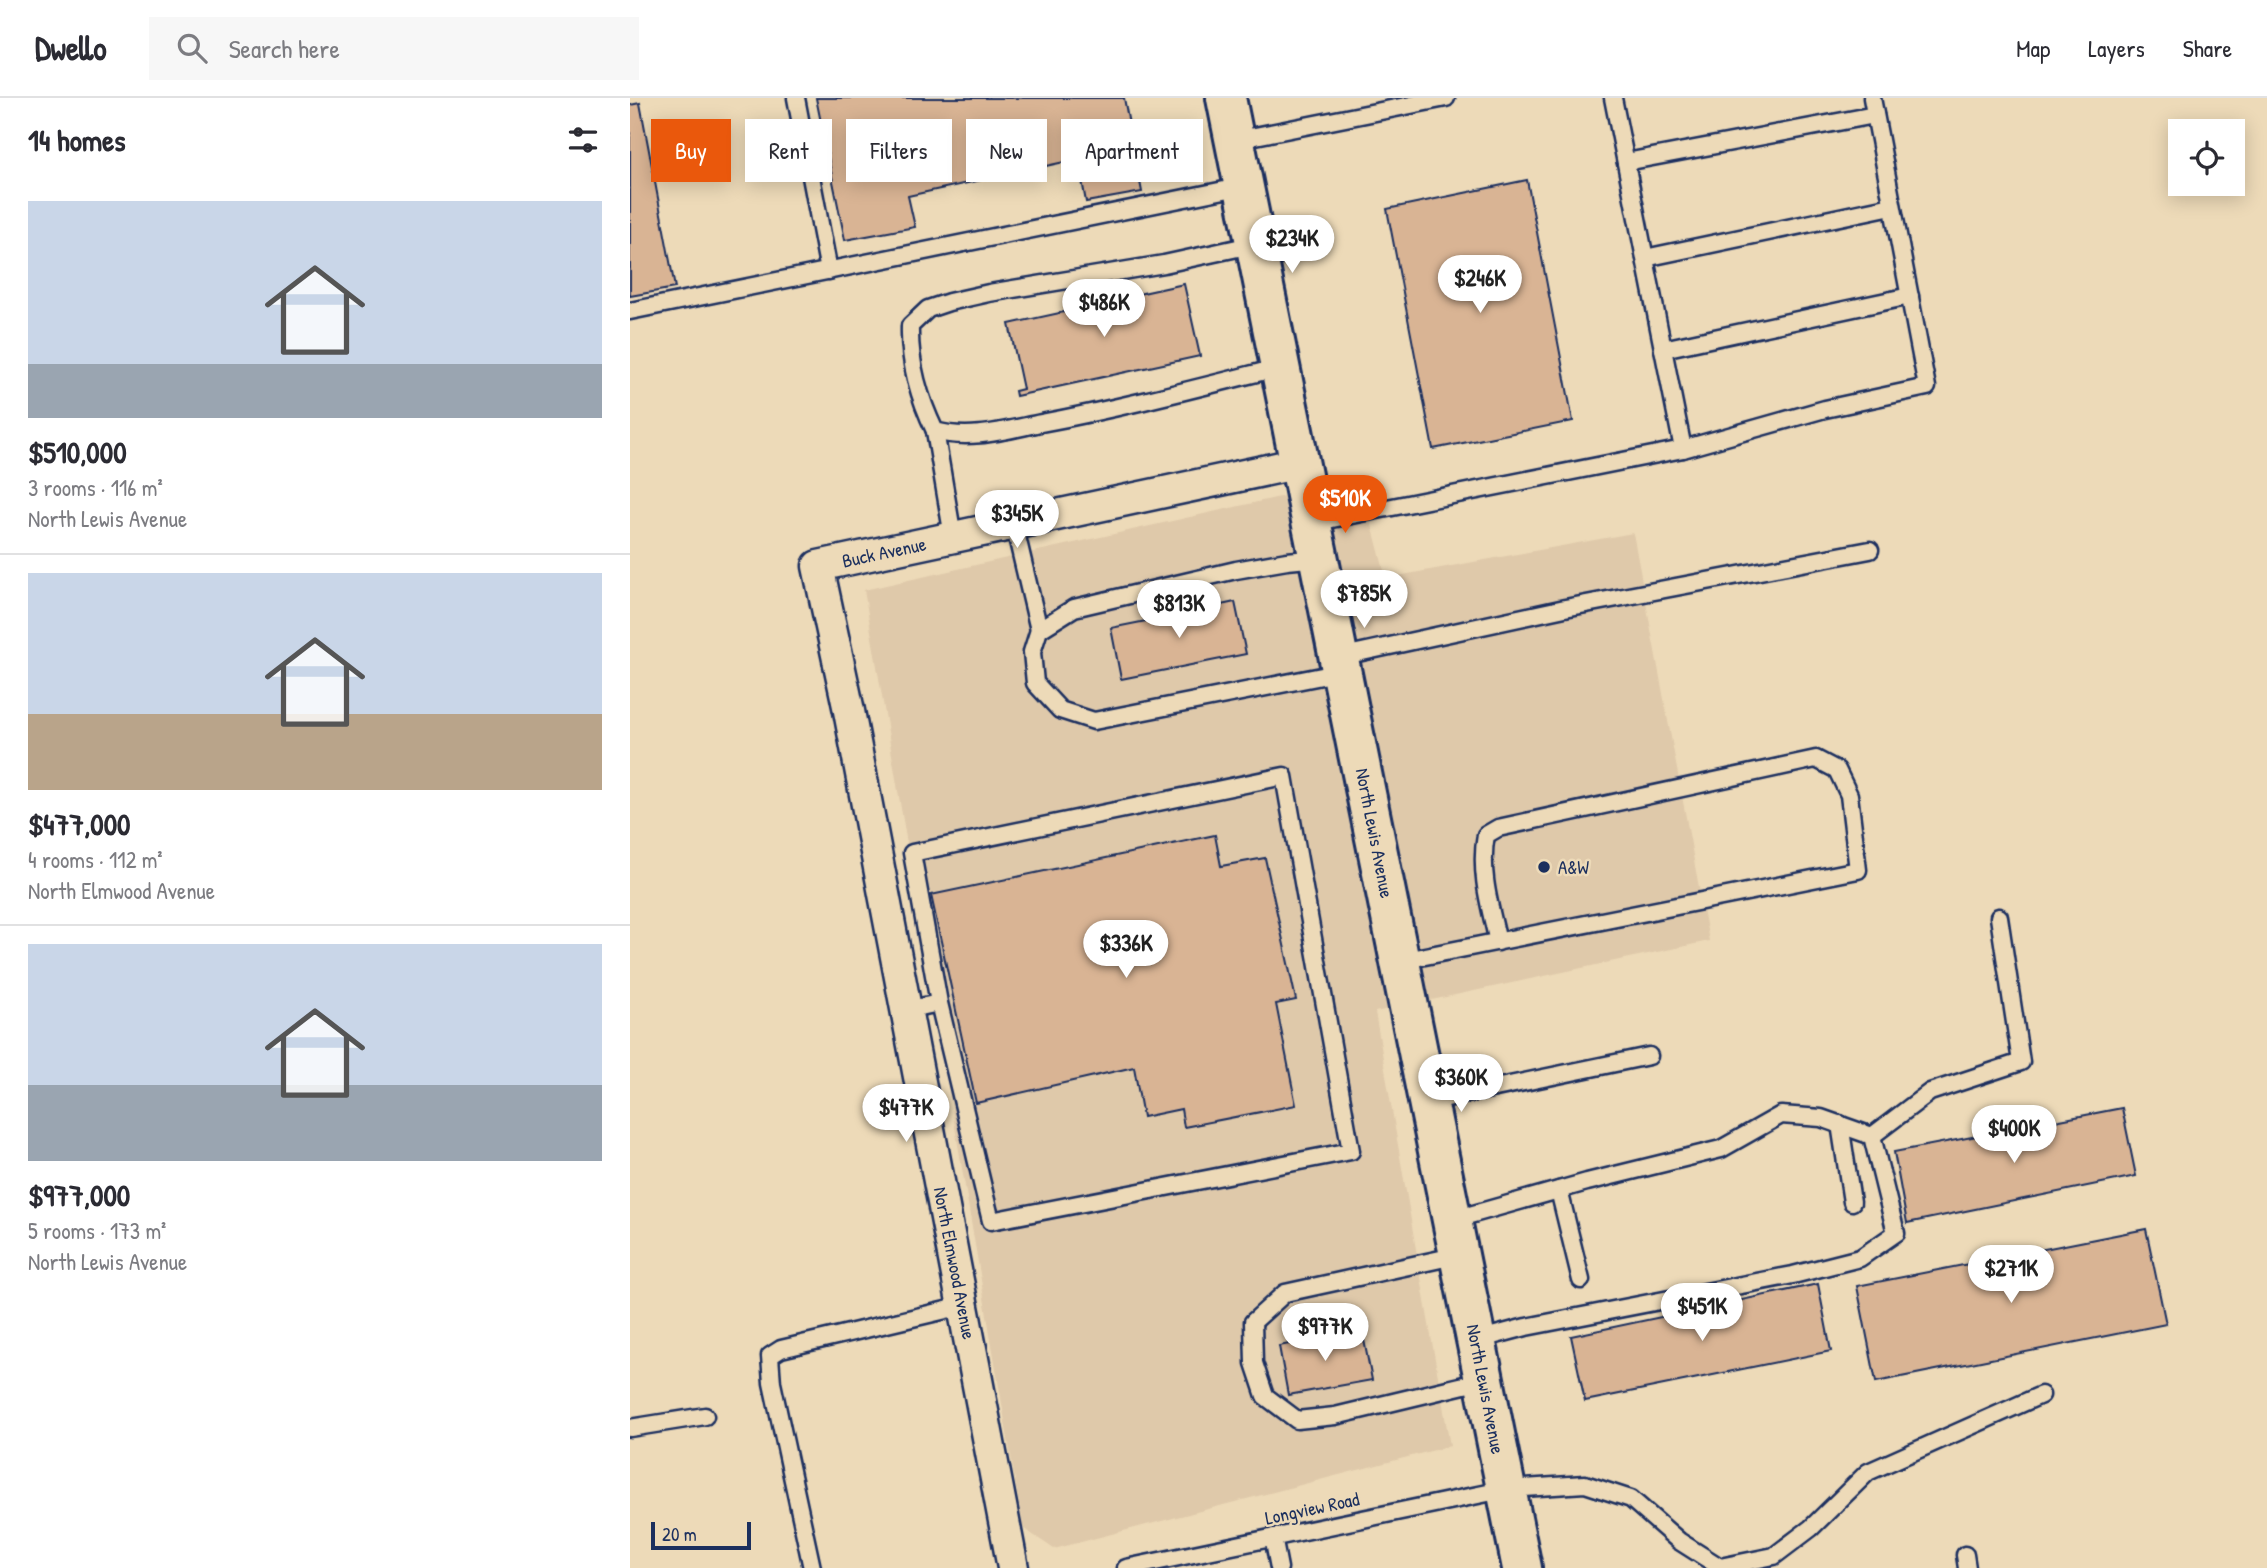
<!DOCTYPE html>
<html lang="en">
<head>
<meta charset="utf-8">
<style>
	:root { --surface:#fff; --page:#f7f7f7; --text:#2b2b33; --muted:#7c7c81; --line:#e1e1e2; --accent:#ea580c }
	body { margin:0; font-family:"Patrick Hand",sans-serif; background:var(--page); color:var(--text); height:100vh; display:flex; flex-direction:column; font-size:26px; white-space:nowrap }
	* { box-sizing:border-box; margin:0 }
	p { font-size:23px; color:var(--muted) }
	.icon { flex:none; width:38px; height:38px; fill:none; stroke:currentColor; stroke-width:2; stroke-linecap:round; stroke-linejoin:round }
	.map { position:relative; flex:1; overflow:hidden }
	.details { display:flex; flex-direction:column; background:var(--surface); width:630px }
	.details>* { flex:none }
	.guide { position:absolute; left:21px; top:21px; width:665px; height:63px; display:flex; gap:14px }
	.fabs { position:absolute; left:1538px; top:21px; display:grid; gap:14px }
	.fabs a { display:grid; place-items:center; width:77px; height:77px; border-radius:0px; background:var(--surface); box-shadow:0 4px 18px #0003; font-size:35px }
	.scale { position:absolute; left:21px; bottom:18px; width:100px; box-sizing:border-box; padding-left:7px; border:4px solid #1b2f5e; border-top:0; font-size:19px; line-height:24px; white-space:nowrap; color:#1b2f5e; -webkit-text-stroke:5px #eddab8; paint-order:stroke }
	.price { position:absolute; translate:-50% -60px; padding:0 16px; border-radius:24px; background:#fff; color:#222; font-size:23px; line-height:46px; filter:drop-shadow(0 2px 4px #0008) }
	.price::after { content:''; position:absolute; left:50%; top:42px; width:21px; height:16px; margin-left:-10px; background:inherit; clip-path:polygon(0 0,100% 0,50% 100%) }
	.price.active { background:var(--accent); color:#fff }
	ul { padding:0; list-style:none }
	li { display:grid; align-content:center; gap:14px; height:371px; padding:0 28px }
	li+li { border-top:2px solid var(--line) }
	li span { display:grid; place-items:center; height:217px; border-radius:0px; color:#555 }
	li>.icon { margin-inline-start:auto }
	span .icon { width:126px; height:126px; fill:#fffc; stroke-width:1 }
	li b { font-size:30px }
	h2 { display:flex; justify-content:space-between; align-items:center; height:84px; padding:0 28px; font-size:30px }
	.tag { padding:0 24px; border-radius:0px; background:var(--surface); box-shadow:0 4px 18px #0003; font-size:24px; line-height:63px }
	.tag.active { background:var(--accent); color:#fff }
	header { display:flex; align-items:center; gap:42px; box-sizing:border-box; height:98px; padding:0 35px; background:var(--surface); border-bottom:2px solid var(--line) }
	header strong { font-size:33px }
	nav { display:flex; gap:38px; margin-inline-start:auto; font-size:24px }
	.search { width:490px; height:63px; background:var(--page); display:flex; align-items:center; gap:18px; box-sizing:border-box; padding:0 24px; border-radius:0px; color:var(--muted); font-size:26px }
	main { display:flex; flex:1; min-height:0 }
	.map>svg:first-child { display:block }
</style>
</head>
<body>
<header>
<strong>Dwello</strong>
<div class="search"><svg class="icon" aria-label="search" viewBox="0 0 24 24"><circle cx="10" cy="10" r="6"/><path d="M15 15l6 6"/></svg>Search here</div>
<nav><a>Map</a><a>Layers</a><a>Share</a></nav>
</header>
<main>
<section class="details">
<h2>14 homes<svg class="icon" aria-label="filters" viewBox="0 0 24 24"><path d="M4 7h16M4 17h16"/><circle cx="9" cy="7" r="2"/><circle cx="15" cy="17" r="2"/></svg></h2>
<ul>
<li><span style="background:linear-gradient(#c9d6e8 75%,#9aa5b1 0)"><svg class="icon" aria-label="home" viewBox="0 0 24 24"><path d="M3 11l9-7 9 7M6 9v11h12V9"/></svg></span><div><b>$510,000</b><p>3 rooms · 116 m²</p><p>North Lewis Avenue</p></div></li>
<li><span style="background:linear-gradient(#c9d6e8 65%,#b9a48a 0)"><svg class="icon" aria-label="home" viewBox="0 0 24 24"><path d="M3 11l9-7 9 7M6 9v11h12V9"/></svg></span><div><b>$477,000</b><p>4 rooms · 112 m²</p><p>North Elmwood Avenue</p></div></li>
<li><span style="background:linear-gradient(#c9d6e8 65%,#9aa5b1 0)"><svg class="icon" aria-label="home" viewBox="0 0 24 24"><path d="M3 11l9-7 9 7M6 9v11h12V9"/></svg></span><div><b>$977,000</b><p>5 rooms · 173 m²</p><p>North Lewis Avenue</p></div></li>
</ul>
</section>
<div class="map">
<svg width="1637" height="1470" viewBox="0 0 1637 1470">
	<rect width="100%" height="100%" fill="#eddab8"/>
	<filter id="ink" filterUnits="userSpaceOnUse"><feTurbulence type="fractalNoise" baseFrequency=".0143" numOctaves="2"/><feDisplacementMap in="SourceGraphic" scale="14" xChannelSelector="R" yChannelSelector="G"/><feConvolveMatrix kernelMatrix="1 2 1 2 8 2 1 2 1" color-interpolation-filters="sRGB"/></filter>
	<g filter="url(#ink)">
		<path fill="#dfc9aa" d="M730,381L756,480L1003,435L1079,843L745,914L820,1348L424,1451L393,1430L234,492Z"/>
		<g fill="#d9b494" stroke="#1b2f5e" stroke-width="2">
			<path d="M186,0H494L512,94L456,104L448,61L278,98L285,129L215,142Z"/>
			<path d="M10,5L45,190L0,198V7Z"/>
			<path d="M897,82L943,323L803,351L757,111Z"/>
			<path d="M554,186L570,258L386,298L385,293L393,291L379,226L448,211L447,204L466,200L467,205Z"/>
			<path d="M581,504L582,509L605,504L616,556L491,581L481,530L556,515L554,510Z"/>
			<path d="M585,737L591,768L635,760L666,902L646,906L666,1007L554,1029L551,1011L513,1019L504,969L346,1005L301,797Z"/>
			<path d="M1492,1010L1506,1078L1277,1125L1264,1054Z"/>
			<path d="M1516,1131L1536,1226L1246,1284L1227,1188Z"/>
			<path d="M1188,1186L1201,1253L955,1303L941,1238Z"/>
			<path d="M732,1232L742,1282L658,1297L649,1248Z"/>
		</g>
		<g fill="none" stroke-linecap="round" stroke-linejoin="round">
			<defs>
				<g id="service">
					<path d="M166,0L199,173"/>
					<path d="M983,0L1053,351"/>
					<path d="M605,42L816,0"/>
					<path d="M996,64L1245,17"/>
					<path d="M626,146L534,166L359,195L319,204L298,211L280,228C279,264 289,300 305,333C340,343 376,332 411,325C491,310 571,289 651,269"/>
					<path d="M1015,160L1262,108"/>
					<path d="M0,213L614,88"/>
					<path d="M1033,251L1280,198"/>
					<path d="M305,333L323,439"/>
					<path d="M682,425L1053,351L1195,311L1297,289L1242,0"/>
					<path d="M384,426L409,532"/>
					<path d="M689,460L657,463L606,472L444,510L409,532L402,554L405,585L430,612L464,623L712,574"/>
					<path d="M709,559L935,510L1240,452"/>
					<path d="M770,863L1228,772L1219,697L1207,672L1186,661L868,730L856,737C849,773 860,809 868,844"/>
					<path d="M276,912L309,905L282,755L654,678L721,1053L361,1123L309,905"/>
					<path d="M798,1004L1019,958"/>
					<path d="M1210,1026L1222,1104"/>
					<path d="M1242,1038L1300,994L1391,964L1369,819"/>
					<path d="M929,1092L951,1182"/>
					<path d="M822,1122L957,1084L1091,1051L1151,1017L1191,1020L1242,1038L1266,1135L1230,1160L1163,1177L896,1229L847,1242"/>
					<path d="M829,1157L655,1195L623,1224L624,1265L635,1298L667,1322L705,1318L855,1282"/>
					<path d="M0,1330L75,1318"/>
					<path d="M643,1439L649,1470"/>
					<path d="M1335,1457L1337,1470"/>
					<path d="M182,1470L142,1285L140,1258L151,1251L333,1208"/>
					<path d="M496,1470L877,1391L955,1386L1001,1401L1049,1443L1090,1469L1144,1458L1181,1430L1238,1374L1411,1297"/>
				</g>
				<path id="minor" d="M383,1470L219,613L188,468L670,365"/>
				<path id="secondary" d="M596,0L892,1470"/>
			</defs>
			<use href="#service" stroke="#1b2f5e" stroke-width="21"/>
			<use href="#minor" stroke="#1b2f5e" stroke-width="35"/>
			<use href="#secondary" stroke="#1b2f5e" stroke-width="44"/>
			<use href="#service" stroke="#eddab8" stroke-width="16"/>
			<use href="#minor" stroke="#eddab8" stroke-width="30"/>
			<use href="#secondary" stroke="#eddab8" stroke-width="38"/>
		</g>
	</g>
	<circle fill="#1b2f5e" stroke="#eddab8" stroke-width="2.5" cx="914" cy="769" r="7"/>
	<g text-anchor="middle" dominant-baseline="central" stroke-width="5" stroke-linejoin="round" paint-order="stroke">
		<g font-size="19" fill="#1b2f5e" stroke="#eddab8">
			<text transform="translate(254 454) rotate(-12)">Buck Avenue</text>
			<text transform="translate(745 735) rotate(79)">North Lewis Avenue</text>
			<text transform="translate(325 1165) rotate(79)">North Elmwood Avenue</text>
			<text transform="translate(856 1291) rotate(79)">North Lewis Avenue</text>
			<text transform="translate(682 1410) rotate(-12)">Longview Road</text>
		</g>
		<g font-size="19" fill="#1b2f5e" stroke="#eddab8" text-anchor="start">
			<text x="928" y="769">A&amp;W</text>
		</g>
	</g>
</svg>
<div class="fabs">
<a><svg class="icon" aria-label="locate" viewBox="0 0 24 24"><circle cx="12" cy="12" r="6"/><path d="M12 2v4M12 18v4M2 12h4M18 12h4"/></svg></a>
</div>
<div class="scale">20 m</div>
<b class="price" style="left:662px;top:177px">$234K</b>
<b class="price" style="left:850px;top:217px">$246K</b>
<b class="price" style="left:474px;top:241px">$486K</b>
<b class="price active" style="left:715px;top:437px">$510K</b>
<b class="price" style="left:387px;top:452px">$345K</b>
<b class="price" style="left:734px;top:532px">$785K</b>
<b class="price" style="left:549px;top:542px">$813K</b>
<b class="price" style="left:496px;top:882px">$336K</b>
<b class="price" style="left:831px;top:1016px">$360K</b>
<b class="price" style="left:276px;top:1046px">$477K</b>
<b class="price" style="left:1384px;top:1067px">$400K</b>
<b class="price" style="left:1381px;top:1207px">$271K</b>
<b class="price" style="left:1072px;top:1245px">$451K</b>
<b class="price" style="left:695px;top:1265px">$977K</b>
<div class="guide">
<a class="tag active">Buy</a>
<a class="tag">Rent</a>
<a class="tag">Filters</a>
<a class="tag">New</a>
<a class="tag">Apartment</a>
</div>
</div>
</main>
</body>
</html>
